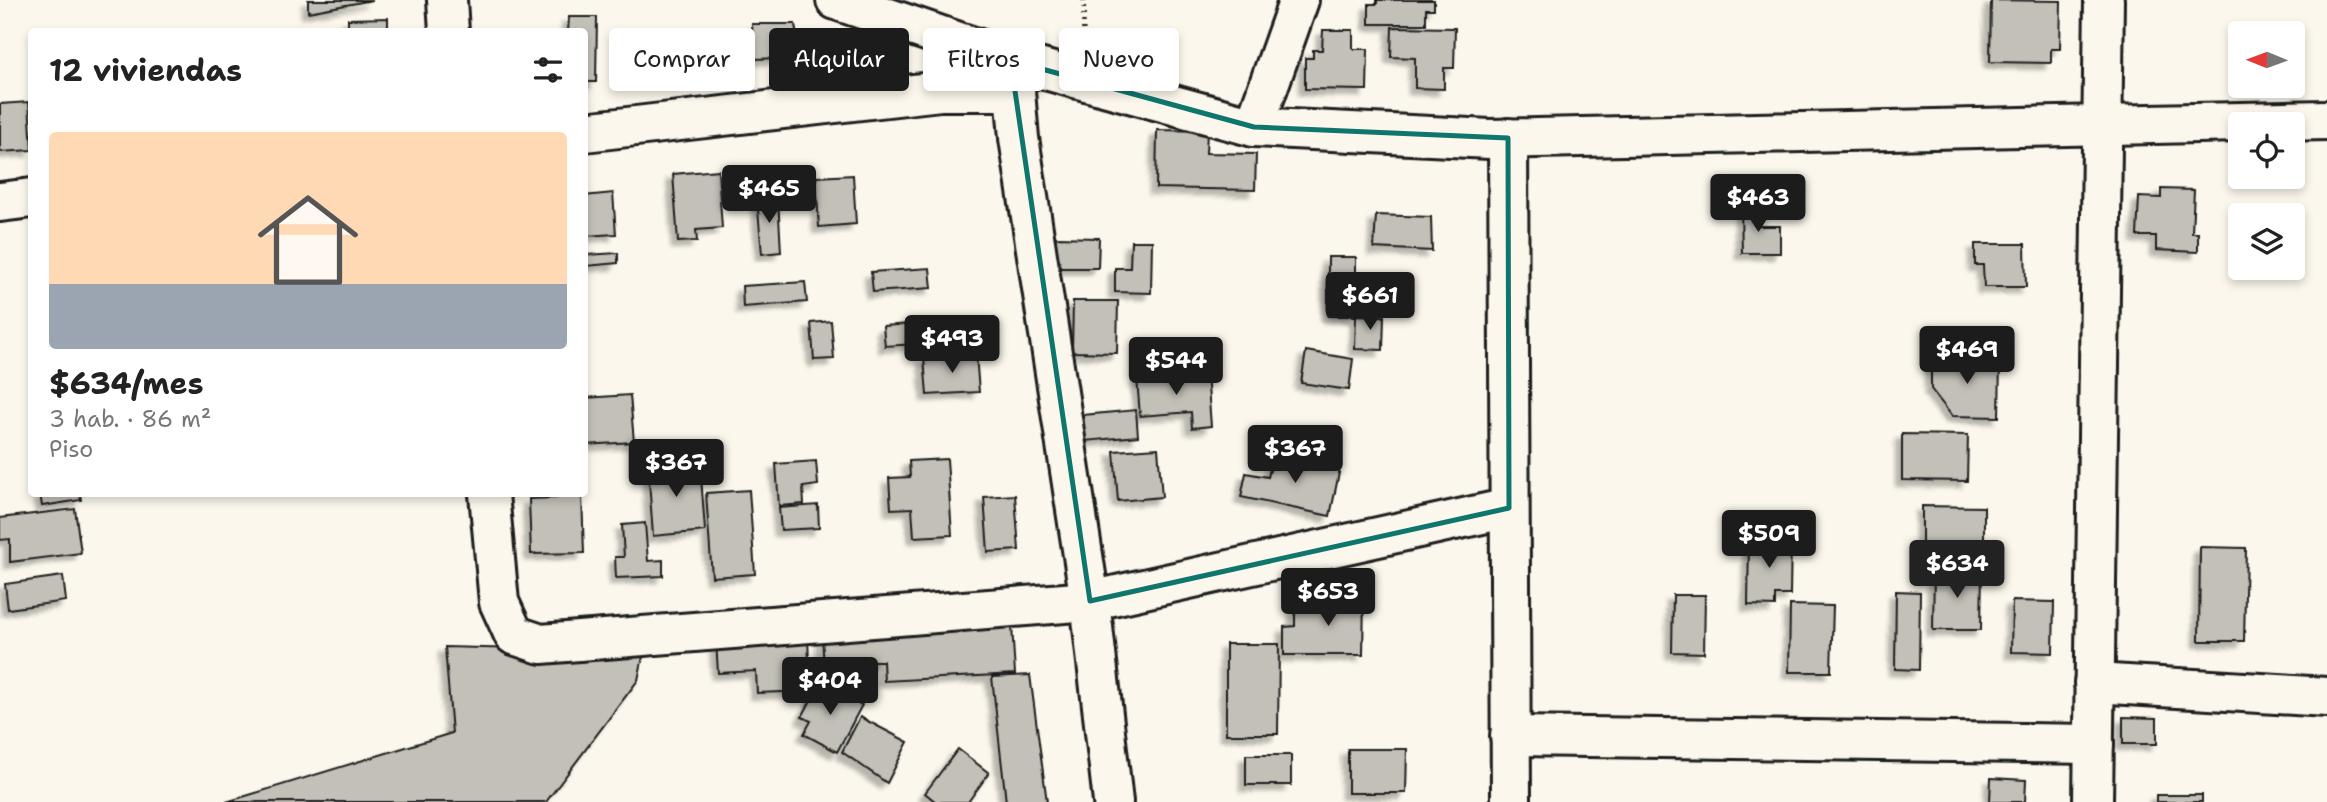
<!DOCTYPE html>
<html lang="es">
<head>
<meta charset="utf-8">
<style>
	:root { --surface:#fff; --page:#f6f6f6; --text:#222; --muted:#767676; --accent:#1c1c1c }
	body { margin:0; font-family:"Shantell Sans",sans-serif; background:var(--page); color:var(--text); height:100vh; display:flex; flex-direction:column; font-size:26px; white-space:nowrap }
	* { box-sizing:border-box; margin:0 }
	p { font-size:23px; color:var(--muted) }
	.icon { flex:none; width:38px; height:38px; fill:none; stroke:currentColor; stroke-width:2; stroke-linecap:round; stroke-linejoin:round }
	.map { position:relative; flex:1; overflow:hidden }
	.sheet { position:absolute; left:28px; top:28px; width:560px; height:469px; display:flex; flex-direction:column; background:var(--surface); border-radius:7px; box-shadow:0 4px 10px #0003 }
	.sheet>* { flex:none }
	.guide { position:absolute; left:609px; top:28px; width:665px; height:63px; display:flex; gap:14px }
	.needle { width:46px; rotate:271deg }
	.buttons { position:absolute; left:2228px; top:21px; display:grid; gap:14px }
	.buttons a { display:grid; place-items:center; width:77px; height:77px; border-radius:7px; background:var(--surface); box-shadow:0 4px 10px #0003; font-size:35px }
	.price { position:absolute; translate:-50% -60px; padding:0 16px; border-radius:7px; background:var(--accent); color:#fff; font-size:23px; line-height:46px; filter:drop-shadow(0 2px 4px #0008) }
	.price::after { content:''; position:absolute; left:50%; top:42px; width:21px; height:16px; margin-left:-10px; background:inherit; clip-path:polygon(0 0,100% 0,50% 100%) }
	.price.selected { background:#222; color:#fff }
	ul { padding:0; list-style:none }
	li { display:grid; align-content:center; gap:14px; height:371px; padding:0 21px }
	li span { display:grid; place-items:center; height:217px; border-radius:7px; color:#555 }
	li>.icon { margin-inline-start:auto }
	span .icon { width:126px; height:126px; fill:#fffc; stroke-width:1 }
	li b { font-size:30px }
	h2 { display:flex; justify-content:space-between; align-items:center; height:84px; padding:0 21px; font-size:30px }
	.chip { padding:0 24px; border-radius:7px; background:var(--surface); box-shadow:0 4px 10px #0003; font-size:24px; line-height:63px }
	.chip.selected { background:var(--accent); color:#fff }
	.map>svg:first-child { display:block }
</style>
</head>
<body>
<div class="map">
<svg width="2327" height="802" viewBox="0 0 2327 802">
	<defs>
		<filter id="shadow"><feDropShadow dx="-6" dy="6" stdDeviation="2" flood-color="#0004"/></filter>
	</defs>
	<rect width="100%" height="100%" fill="#fbf7ec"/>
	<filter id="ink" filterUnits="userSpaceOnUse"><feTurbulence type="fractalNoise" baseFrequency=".0143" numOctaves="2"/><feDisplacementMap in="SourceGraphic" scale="14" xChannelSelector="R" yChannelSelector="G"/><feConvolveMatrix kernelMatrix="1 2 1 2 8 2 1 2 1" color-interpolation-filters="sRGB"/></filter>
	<g filter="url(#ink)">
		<g fill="#c3c0b8" stroke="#1c1c1c" stroke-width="2" filter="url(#shadow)">
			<path d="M308,0H373L308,12Z"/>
			<path d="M1377,0H1434V9H1426V24H1369V4H1377Z"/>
			<path d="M1991,0L2061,1L2060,49H2051V63L1990,62Z"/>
			<path d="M569,17H597L596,82H584V32H568Z"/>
			<path d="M388,18V32H348V19Z"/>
			<path d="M752,24H795L797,37L781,40L782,58L754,59Z"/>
			<path d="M1392,27L1455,28L1454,68H1444V89L1415,88V58L1391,57Z"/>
			<path d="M1323,30H1353V49H1368L1367,90L1305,89V58H1313V50H1322Z"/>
			<path d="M646,36H667V51H677V67L647,68Z"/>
			<path d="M728,43V63H723V77H702L701,44Z"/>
			<path d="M29,102L32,150L0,152V104Z"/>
			<path d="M1157,130L1207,131L1206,153L1256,154L1255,190L1156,188Z"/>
			<path d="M718,170L722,228L696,230L697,241L678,242L673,174Z"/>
			<path d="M853,175L856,224L819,227L816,177Z"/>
			<path d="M2161,189L2194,190L2192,233H2198V252L2156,250V236H2137L2139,197L2161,198Z"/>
			<path d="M613,193L616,234L584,236V196Z"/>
			<path d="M778,198L781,252L762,254L757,199Z"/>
			<path d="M1741,207H1759V226H1780V253H1742Z"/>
			<path d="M1376,215L1431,217L1432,251L1374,248Z"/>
			<path d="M1056,237L1099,238L1098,268H1056Z"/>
			<path d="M1131,241H1152L1151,293L1115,292V268H1130Z"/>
			<path d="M1975,244H2025L2026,287H1984L1983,265H1975Z"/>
			<path d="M618,253V263L586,266V255Z"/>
			<rect x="1328" y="257" width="28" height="59"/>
			<path d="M930,268L932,288L873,292L871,272Z"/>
			<path d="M805,282L807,302L743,307L742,286Z"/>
			<path d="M1073,301H1118L1117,353L1072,352Z"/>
			<path d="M1356,315L1384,316L1383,350L1355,349Z"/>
			<path d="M994,318L995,339L885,346L883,326Z"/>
			<path d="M831,321L834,359L814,360L811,323Z"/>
			<path d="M1306,351L1353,359L1349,390L1301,383Z"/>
			<path d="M976,354L979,392L927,395L924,358Z"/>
			<path d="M1931,359L2000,360L1999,417L1952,416L1931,389Z"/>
			<path d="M1207,373L1211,426L1192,428L1191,412L1140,416L1137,378Z"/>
			<path d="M630,395L634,442L584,445V398Z"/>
			<path d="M1136,410L1138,436L1085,441L1083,415Z"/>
			<path d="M1902,434L1968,435L1967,481L1902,480Z"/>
			<path d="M1158,448L1162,497L1118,501L1114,451Z"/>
			<path d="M1274,454L1340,468L1330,516L1241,497L1246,473L1268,477Z"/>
			<path d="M947,459L952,535L914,537L912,508L891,509L889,478L910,477L909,461Z"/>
			<path d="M816,461L818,485L803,487L804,504L779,506L776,464Z"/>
			<path d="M700,462L705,531L653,536L648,466Z"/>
			<path d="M749,490L755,574L712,577L706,493Z"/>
			<path d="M40,494H80L81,500L42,506Z"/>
			<path d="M557,494H582L584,553L531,554L529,499L557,498Z"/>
			<path d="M1015,495L1019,550L988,552L984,497Z"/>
			<path d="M818,505L819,528L781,530L779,508Z"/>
			<path d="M1922,506L1984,507V547L1922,545Z"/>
			<path d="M75,509L81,553L10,562V539L0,540V518Z"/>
			<path d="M645,523L648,561L663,560V576L616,578L615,557H624L622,525Z"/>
			<path d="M1749,538L1791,539L1790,595H1775V606L1748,605Z"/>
			<path d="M2200,547L2246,548L2244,641H2199Z"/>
			<path d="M1934,570L1982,571L1981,630H1933Z"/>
			<path d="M63,576L66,601L8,609L5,584Z"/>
			<path d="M1896,591L1920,592L1919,670L1895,669Z"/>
			<path d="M1673,595H1705L1704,653L1672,652Z"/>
			<path d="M1313,596H1364L1363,655H1284V627L1295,626V610H1313Z"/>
			<path d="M2012,601L2054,602L2053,653L2011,652Z"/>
			<path d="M1790,605L1833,606L1831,672H1789Z"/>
			<path d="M1012,625L1015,674L884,681L883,661H872L873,682L825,684L822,636Z"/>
			<path d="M808,636L810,691L757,693L756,671L718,673L716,641Z"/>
			<path d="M1226,644H1279L1278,734H1226Z"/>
			<path d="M445,647L644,652L638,680L546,802H226L452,733Z"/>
			<path d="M1030,675L1047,802H1006L992,677Z"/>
			<path d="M820,683L862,705L837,752L804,734L811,721L802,717Z"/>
			<path d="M860,717L908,742L887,783L842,752Z"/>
			<path d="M2123,717L2157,718V744H2123Z"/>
			<path d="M958,749L989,773L968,802H936L925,793Z"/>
			<path d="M1348,749H1407L1406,793H1348Z"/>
			<rect x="1246" y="755" width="45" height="30"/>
			<path d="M1991,778L2026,780L2025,802H1990Z"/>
			<rect x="2156" y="795" width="46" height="7"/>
		</g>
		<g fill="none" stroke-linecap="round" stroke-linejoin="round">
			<defs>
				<g id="minor">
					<path d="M447,0L449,32"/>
					<path d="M836,0L1020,63L1254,127L1490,139L2327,120"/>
					<path d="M1020,63L1015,91L1019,138L1090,601L1113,802"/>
					<path d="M1254,127L1299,0"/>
					<path d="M584,132L940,91H1015"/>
					<path d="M1508,138L1511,802"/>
					<path d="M0,202L32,198"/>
					<path d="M489,494L499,602L514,635L541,644L1090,601L1509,508"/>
					<path d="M2094,683L2327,697"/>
					<path d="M1510,736L2094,744"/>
					<path d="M2093,802L2104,0"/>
				</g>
			</defs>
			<use href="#minor" stroke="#1c1c1c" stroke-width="44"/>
			<path stroke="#1c1c1c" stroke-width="4.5" stroke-dasharray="2 5" stroke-linecap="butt" d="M1083,44L1084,0"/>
			<use href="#minor" stroke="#fbf7ec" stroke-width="38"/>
		</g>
	</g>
	<path fill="none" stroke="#0f766e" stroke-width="5" stroke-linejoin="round" d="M1020,63L1254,127L1508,138L1509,508L1090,601L1015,91Z"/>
</svg>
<div class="buttons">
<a><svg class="needle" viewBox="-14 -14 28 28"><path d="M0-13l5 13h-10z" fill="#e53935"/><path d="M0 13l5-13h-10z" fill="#767676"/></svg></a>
<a><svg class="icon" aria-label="locate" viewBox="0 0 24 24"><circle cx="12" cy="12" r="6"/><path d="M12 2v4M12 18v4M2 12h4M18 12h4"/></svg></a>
<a><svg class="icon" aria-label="layers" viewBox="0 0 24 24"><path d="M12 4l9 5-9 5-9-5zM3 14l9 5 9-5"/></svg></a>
</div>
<b class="price" style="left:769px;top:225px">$465</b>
<b class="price" style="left:1758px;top:234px">$463</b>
<b class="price" style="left:1370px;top:332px">$661</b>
<b class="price" style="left:952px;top:375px">$493</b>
<b class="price" style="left:1967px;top:386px">$469</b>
<b class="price" style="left:1176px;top:397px">$544</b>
<b class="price" style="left:1295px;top:485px">$367</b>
<b class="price" style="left:676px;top:499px">$367</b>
<b class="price" style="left:1769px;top:570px">$509</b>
<b class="price selected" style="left:1957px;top:600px">$634</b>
<b class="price" style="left:1328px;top:628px">$653</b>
<b class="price" style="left:830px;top:717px">$404</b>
<div class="guide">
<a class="chip">Comprar</a>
<a class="chip selected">Alquilar</a>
<a class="chip">Filtros</a>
<a class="chip">Nuevo</a>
</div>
<section class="sheet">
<h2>12 viviendas<svg class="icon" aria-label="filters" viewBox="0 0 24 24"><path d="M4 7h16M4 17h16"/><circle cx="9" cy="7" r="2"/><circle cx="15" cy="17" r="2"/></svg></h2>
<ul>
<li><span style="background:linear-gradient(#ffd9b3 70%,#9aa5b1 0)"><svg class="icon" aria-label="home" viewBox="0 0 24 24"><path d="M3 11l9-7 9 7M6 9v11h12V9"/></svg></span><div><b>$634/mes</b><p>3 hab. · 86 m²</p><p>Piso</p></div></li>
</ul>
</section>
</div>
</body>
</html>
